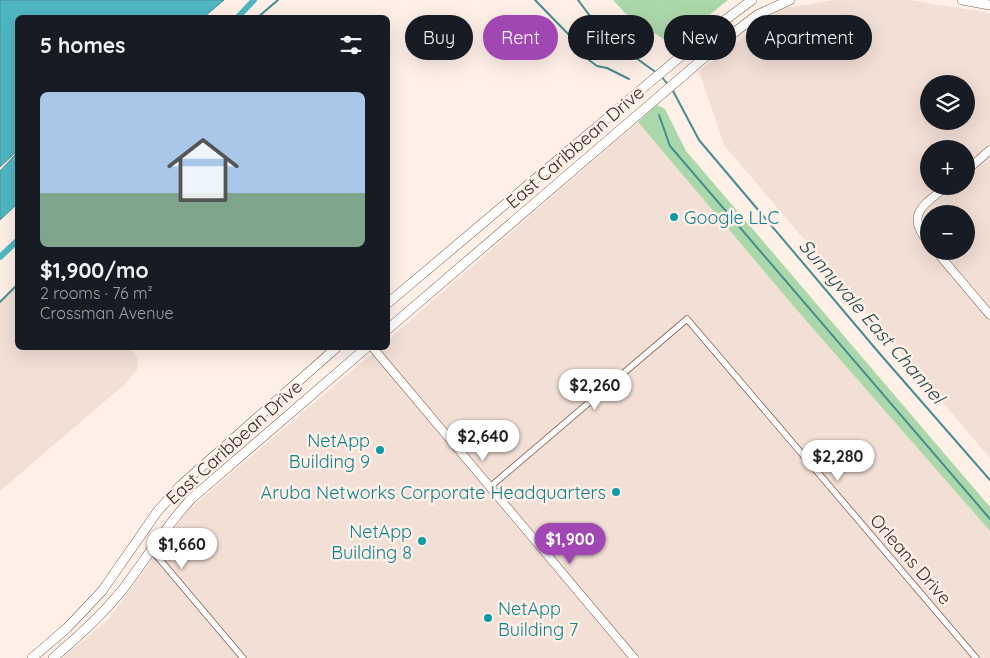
<!DOCTYPE html>
<html lang="en">
<head>
<meta charset="utf-8">
<style>
	:root { --surface:#171b24; --page:#242831; --text:#f1f3f6; --muted:#9ea1a6; --line:#363941; --accent:#a147b3 }
	body { margin:0; font-family:Quicksand,sans-serif; background:var(--page); color:var(--text); height:100vh; display:flex; flex-direction:column; font-size:19px; white-space:nowrap }
	* { box-sizing:border-box; margin:0 }
	p { font-size:16px; color:var(--muted) }
	.icon { flex:none; width:28px; height:28px; fill:none; stroke:currentColor; stroke-width:2; stroke-linecap:round; stroke-linejoin:round }
	.map { position:relative; flex:1; overflow:hidden }
	.panel { position:absolute; left:15px; top:15px; width:375px; height:335px; display:flex; flex-direction:column; background:var(--surface); border-radius:8px; box-shadow:0 5px 20px #0002 }
	.panel>* { flex:none }
	.guide { position:absolute; left:405px; top:15px; width:475px; height:45px; display:flex; gap:10px }
	.controls { position:absolute; left:920px; top:75px; display:grid; gap:10px }
	.controls a { display:grid; place-items:center; width:55px; height:55px; border-radius:50%; background:var(--surface); box-shadow:0 5px 20px #0002; font-size:25px }
	.price { position:absolute; translate:-50% -42px; padding:0 11px; border-radius:18px; background:#fff; color:#222; font-size:16px; line-height:32px; filter:drop-shadow(0 1px 2px #0008) }
	.price::after { content:''; position:absolute; left:50%; top:30px; width:15px; height:11px; margin-left:-8px; background:inherit; clip-path:polygon(0 0,100% 0,50% 100%) }
	.price.selected { background:var(--accent); color:#fff }
	ul { padding:0; list-style:none }
	li { display:grid; align-content:center; gap:10px; height:265px; padding:0 25px }
	li+li { border-top:1px solid var(--line) }
	li span { display:grid; place-items:center; height:155px; border-radius:8px; color:#555 }
	li>.icon { margin-inline-start:auto }
	span .icon { width:90px; height:90px; fill:#fffc; stroke-width:1 }
	li b { font-size:21px }
	h2 { display:flex; justify-content:space-between; align-items:center; height:60px; padding:0 25px; font-size:21px }
	.chip { padding:0 18px; border-radius:22px; background:var(--surface); box-shadow:0 5px 20px #0002; font-size:18px; line-height:45px }
	.chip.selected { background:var(--accent); color:#fff }
	.map>svg:first-child { display:block }
</style>
</head>
<body>
<div class="map">
<svg width="990" height="658" viewBox="0 0 990 658">
	<rect width="100%" height="100%" fill="#feefe7"/>
	<g fill="#f2dfd6" fill-rule="evenodd">
		<path d="M835,0H908L990,13V458L724,145L699,71L779,9ZM929,84H966V121H929ZM929,149H966V186H929ZM929,214H966V251H929Z"/>
		<path d="M638,122L802,316L990,531V658H62L109,619L188,510L379,348H388V340Z"/>
		<path d="M17,286L18,348H130L137,358L138,368L125,384L0,491V304Z"/>
	</g>
	<g fill="#abd8ab">
		<path d="M613,0H728L672,45L625,13Z"/>
		<path d="M657,105L665,109L686,151L990,507V531L802,316L638,122Z"/>
	</g>
	<g fill="#4fb7c3" stroke="#488c93">
		<path d="M0,0H224L204,17L18,18L17,151L0,167Z"/>
		<path d="M17,153V204L0,220V171Z"/>
	</g>
	<g fill="none" stroke-linecap="round" stroke-linejoin="round">
		<g stroke="#488c93" stroke-width="2">
			<path d="M535,0L575,41L589,60L597,66L607,68L629,79"/>
			<path d="M578,0L605,36L657,73"/>
			<path d="M257,18L278,0"/>
			<path d="M661,76L669,86"/>
			<path d="M672,89L699,140L880,354L990,480"/>
			<path d="M659,115L670,146L990,519"/>
			<path d="M0,302L18,284"/>
		</g>
		<g stroke="#4fb7c3" stroke-width="6">
			<path d="M237,18L254,0"/>
			<path d="M0,257L18,240"/>
		</g>
		<defs>
			<g id="street">
				<path d="M490,487L687,319L976,658"/>
				<path d="M151,549L243,658"/>
			</g>
			<g id="secondary">
				<path d="M966,171L990,150"/>
				<path d="M929,243C904,214 924,205 947,186"/>
				<path d="M936,251L990,315"/>
				<path d="M373,348L634,658"/>
			</g>
			<g id="primary">
				<path d="M962,0L990,5"/>
				<path d="M388,303L713,29L752,0"/>
				<path d="M388,329L726,39L757,15L790,0"/>
				<path d="M32,658L67,628L102,591L157,512L180,486L336,348"/>
				<path d="M53,658C79,636 106,612 126,585C148,556 166,526 191,499L366,348"/>
			</g>
		</defs>
		<use href="#street" stroke="#7f5f4f" stroke-width="7"/>
		<use href="#secondary" stroke="#7f5f4f" stroke-width="9"/>
		<use href="#primary" stroke="#7f5f4f" stroke-width="10"/>
		<use href="#street" stroke="#fff" stroke-width="5.5"/>
		<use href="#secondary" stroke="#fff" stroke-width="8"/>
		<use href="#primary" stroke="#fff" stroke-width="9"/>
	</g>
	<g fill="#0f9aa8" stroke="#feefe7" stroke-width="2">
		<circle cx="674" cy="217" r="5"/>
		<circle cx="380" cy="450" r="5"/>
		<circle cx="616" cy="492" r="5"/>
		<circle cx="422" cy="541" r="5"/>
		<circle cx="488" cy="618" r="5"/>
	</g>
	<g text-anchor="middle" dominant-baseline="central" stroke-width="5" stroke-linejoin="round" paint-order="stroke">
		<g font-size="18" fill="#372922" stroke="#feefe7">
			<text transform="translate(575 147) rotate(-41)">East Caribbean Drive</text>
			<text transform="translate(234 442) rotate(-42)">East Caribbean Drive</text>
			<text transform="translate(911 559) rotate(49)">Orleans Drive</text>
		</g>
		<g font-size="18" fill="#0d838f" stroke="#feefe7" text-anchor="end">
			<text x="684" y="217" text-anchor="start">Google LLC</text>
			<text x="370" y="440">NetApp<tspan x="370" dy="21">Building 9</tspan></text>
			<text x="606" y="492">Aruba Networks Corporate Headquarters</text>
			<text x="412" y="531">NetApp<tspan x="412" dy="21">Building 8</tspan></text>
			<text x="498" y="608" text-anchor="start">NetApp<tspan x="498" dy="21">Building 7</tspan></text>
		</g>
		<g font-size="19" font-style="italic" fill="#1b4a4f" stroke="#feefe7">
			<text transform="translate(872 321) rotate(49)">Sunnyvale East Channel</text>
		</g>
	</g>
</svg>
<div class="controls">
<a><svg class="icon" aria-label="layers" viewBox="0 0 24 24"><path d="M12 4l9 5-9 5-9-5zM3 14l9 5 9-5"/></svg></a>
<a>+</a>
<a>−</a>
</div>
<b class="price" style="left:595px;top:411px">$2,260</b>
<b class="price" style="left:483px;top:462px">$2,640</b>
<b class="price" style="left:838px;top:482px">$2,280</b>
<b class="price selected" style="left:570px;top:565px">$1,900</b>
<b class="price" style="left:182px;top:570px">$1,660</b>
<div class="guide">
<a class="chip">Buy</a>
<a class="chip selected">Rent</a>
<a class="chip">Filters</a>
<a class="chip">New</a>
<a class="chip">Apartment</a>
</div>
<section class="panel">
<h2>5 homes<svg class="icon" aria-label="filters" viewBox="0 0 24 24"><path d="M4 7h16M4 17h16"/><circle cx="9" cy="7" r="2"/><circle cx="15" cy="17" r="2"/></svg></h2>
<ul>
<li><span style="background:linear-gradient(#a9c7e8 65%,#7fa58c 0)"><svg class="icon" aria-label="home" viewBox="0 0 24 24"><path d="M3 11l9-7 9 7M6 9v11h12V9"/></svg></span><div><b>$1,900/mo</b><p>2 rooms · 76 m²</p><p>Crossman Avenue</p></div></li>
</ul>
</section>
</div>
</body>
</html>
